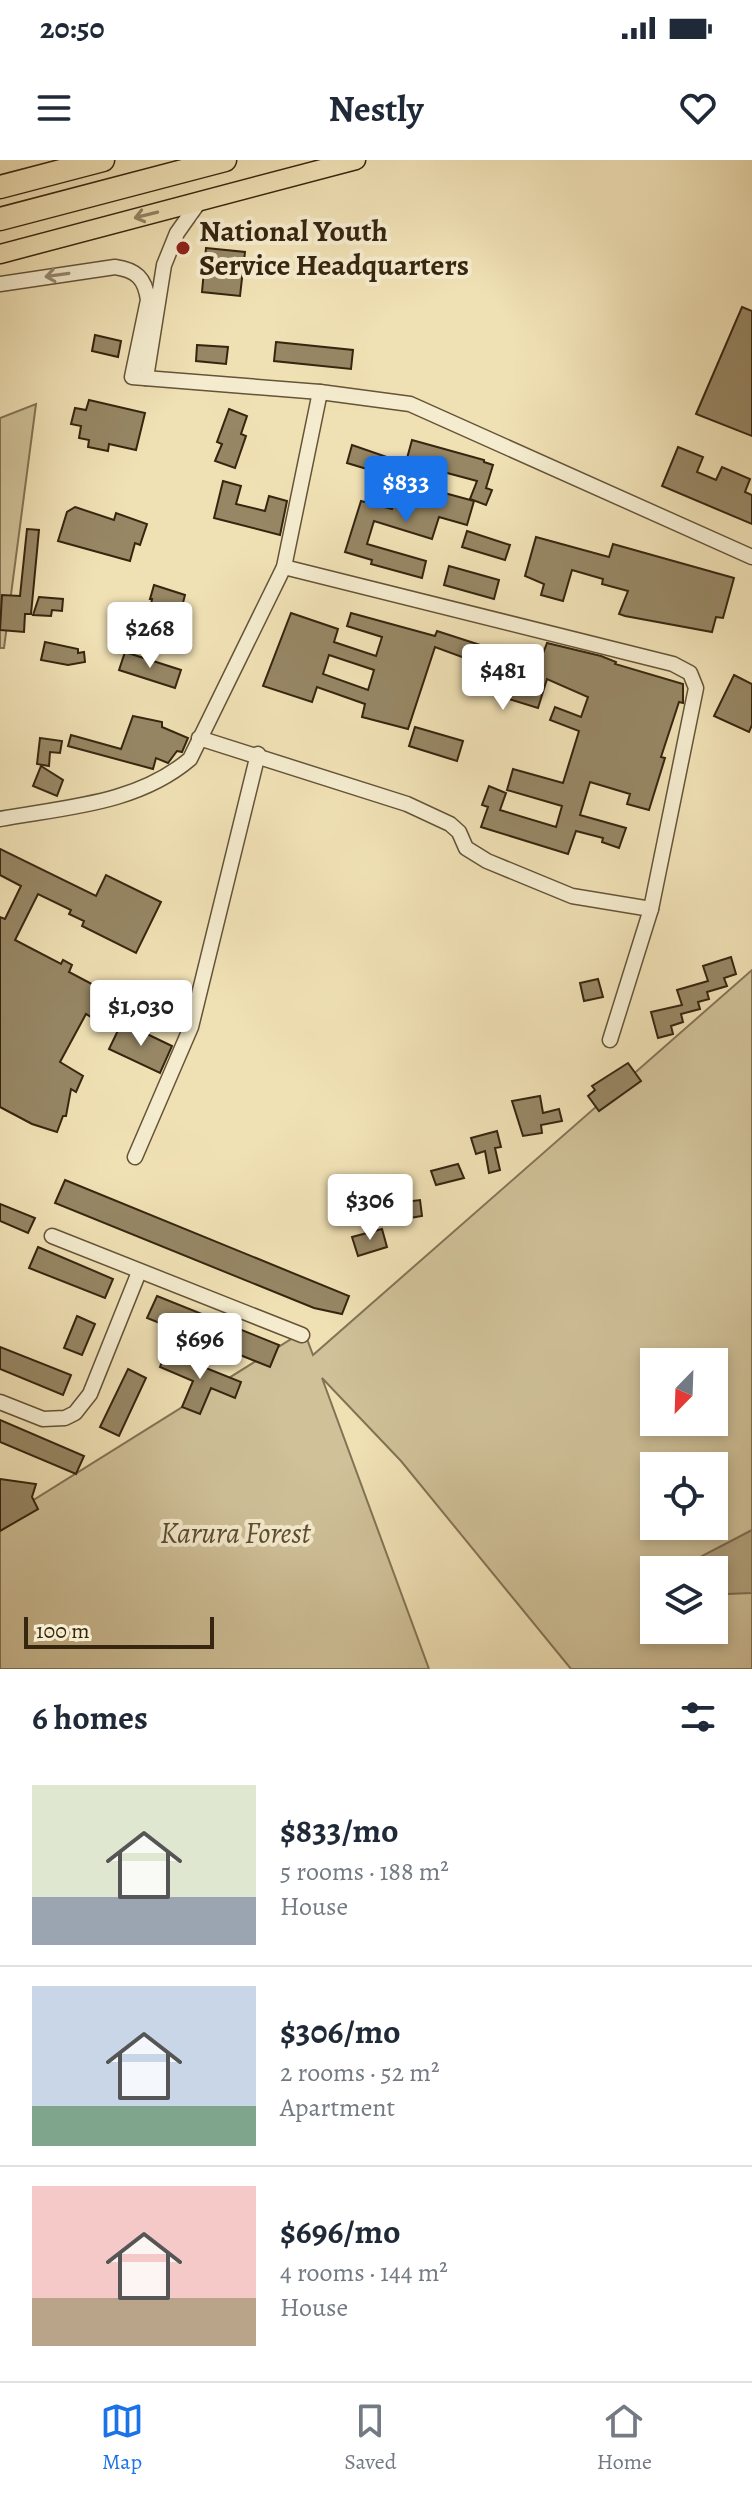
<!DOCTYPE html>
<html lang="en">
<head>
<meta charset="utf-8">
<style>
	:root { --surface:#fff; --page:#f2f2f3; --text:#1f2937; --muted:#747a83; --line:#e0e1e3; --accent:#1a73e8 }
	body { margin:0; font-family:Alegreya,serif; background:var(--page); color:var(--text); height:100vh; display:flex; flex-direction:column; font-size:30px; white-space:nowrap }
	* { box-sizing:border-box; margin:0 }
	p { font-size:26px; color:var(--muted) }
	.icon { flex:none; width:44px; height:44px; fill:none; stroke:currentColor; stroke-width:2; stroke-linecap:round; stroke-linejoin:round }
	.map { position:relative; height:1509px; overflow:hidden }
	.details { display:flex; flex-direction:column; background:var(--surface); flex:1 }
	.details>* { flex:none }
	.needle { width:52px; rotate:203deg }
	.fabs { position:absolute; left:640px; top:1188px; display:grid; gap:16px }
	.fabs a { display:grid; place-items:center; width:88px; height:88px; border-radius:0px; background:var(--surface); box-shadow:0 4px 12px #0003; font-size:40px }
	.scale { position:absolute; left:24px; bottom:20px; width:190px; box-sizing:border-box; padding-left:8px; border:4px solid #36250f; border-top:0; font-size:22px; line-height:28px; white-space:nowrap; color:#36250f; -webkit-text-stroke:6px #f5eccf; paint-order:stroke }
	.price { position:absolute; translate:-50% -68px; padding:0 18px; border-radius:8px; background:#fff; color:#222; font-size:26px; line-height:52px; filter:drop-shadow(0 2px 4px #0008) }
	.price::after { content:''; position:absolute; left:50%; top:48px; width:24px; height:18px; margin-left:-12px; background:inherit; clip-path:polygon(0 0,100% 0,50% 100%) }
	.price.selected { background:var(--accent); color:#fff }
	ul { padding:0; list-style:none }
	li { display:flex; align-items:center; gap:24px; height:200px; padding:0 32px }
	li+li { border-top:2px solid var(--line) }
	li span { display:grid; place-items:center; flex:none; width:224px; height:160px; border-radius:0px; color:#555 }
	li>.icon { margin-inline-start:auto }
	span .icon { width:96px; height:96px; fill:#fffc; stroke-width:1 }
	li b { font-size:34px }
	h2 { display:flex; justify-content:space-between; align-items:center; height:96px; padding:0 32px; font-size:34px }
	.status { display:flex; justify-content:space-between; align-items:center; height:56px; padding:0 40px; background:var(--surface); direction:ltr }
	.status svg { height:22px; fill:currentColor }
	header { display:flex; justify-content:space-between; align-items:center; height:104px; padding:0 32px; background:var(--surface); font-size:36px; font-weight:700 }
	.tab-bar { display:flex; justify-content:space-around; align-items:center; height:112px; border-top:2px solid var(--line); background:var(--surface); font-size:22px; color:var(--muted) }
	.tab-bar a { display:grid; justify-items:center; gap:4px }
	.tab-bar .selected { color:var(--accent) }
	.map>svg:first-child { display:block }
</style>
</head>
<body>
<div class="status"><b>20:50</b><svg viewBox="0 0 49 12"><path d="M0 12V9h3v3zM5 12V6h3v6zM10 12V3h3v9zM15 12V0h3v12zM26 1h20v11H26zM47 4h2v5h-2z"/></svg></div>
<header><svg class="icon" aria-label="menu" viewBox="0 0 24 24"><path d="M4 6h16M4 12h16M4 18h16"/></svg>Nestly<svg class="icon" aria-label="heart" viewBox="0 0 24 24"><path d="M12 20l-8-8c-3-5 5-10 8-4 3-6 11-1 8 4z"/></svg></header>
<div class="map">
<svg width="752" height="1509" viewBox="0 0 752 1509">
	<rect width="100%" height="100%" fill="#f0e1b5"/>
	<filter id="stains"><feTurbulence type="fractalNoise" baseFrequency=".0025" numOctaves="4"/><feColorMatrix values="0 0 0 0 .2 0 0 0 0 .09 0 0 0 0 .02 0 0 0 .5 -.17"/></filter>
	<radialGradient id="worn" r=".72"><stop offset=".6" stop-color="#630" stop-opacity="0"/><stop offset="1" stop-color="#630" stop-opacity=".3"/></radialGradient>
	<g fill="#d0c199" stroke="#837354" stroke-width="2" fill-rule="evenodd">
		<path d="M36,244L4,488H0V258Z"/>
		<path d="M752,810V1509H571L401,1301L322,1218L429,1509H0V1361L304,1171L313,1195ZM654,1202H714V1262H654ZM654,1306H714V1366H654ZM654,1410H714V1470H654Z"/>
	</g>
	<path fill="#b1a17d" stroke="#806f51" stroke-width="2" d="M752,1370V1433L727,1434L714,1427V1410H700V1397Z"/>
	<g fill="#978765" stroke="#36250f" stroke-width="2" fill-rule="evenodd">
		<path d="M206,88L245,92L240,136L202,132Z"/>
		<path d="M742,147L752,151V276L696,254Z"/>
		<path d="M95,175L121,181L118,197L92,191Z"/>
		<path d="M276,182L353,190L351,209L274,201Z"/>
		<path d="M197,185L228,187L226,204L196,201Z"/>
		<path d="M89,240L145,253L136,290L109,284L108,291L88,287L89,280L79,278L81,266L71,264L75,248L86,250Z"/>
		<path d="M229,249L247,256L241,274L246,276L235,308L215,301L222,284L217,282Z"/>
		<path d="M412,280L484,300V302L493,305L486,328L492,330L486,345L470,339L477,321L406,302Z"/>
		<path d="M352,285L413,306L407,321L347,303Z"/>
		<path d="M678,287L703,297L697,312L716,320L722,307L750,319L745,332L752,335V364L662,326Z"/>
		<path d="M223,321L241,326L236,344L265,351L269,336L287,341L280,375L214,358Z"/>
		<path d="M400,321L474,341L467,365L439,357L432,379L374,361L367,384L426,401L422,418L371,404L372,400L345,392L361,341L392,349Z"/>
		<path d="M75,347L114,360L116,353L147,364L140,385L135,383L130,401L58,381L67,352Z"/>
		<path d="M27,369L39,370L31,454H25L24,472L0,470L2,435L20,436Z"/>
		<path d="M467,371L510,385L505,400L462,387Z"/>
		<path d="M536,377L609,397L613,384L734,418L723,458L716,457L712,472L625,456L619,454L628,431L602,424L603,419L572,410L563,441L541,435L544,424L525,416Z"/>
		<path d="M449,406L499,420L494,439L444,425Z"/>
		<path d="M154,425L185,435L176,470L152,466L154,457L149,456L152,439H150Z"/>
		<path d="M39,437L63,439L62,451L52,450L51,456L33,455Z"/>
		<path d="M291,453L338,469L334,482L376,496L382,477L347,466L351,453L435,476L437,471L539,504L547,483L601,496L616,502L615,504L683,524V543L679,542L661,597L665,598L649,650L627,644L630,634L590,622L580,655L626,668L619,688L602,682L603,678L576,671L568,694L481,667L488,647L482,645L489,626L506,633L500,650L556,667L562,646L507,630L513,609L563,623L579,571L550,560L555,547L581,557L588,537L547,519L538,548L476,529L484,505L435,487L408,569L362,557L365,544L317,527L312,542L263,526ZM329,495L374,510L368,530L323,514Z"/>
		<path d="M45,482L78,489V493L84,492L85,502L68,505L41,500Z"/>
		<path d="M125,492L181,510L175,528L119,510Z"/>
		<path d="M734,515L752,524V565L749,572L714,556Z"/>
		<path d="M133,556L162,562V567L188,578L182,592L177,591L168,603L156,598L153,609L68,586L71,575L121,589Z"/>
		<path d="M415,567L463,581L457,601L409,586Z"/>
		<path d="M40,578L62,581L60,593L50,592L49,606L37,604Z"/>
		<path d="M41,606L63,620L57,636L33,626Z"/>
		<path d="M0,689L96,736L106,715L161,742L136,793L82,766L84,761L69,754L71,750L38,734L15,780L61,804L63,800L72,805L69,812L105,831L91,857L86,854L60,902L83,916L76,932L71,929L66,956H63L57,972L32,964L0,947V757L5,759L21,726L0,715Z"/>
		<path d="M731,797L736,814L724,818L727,826L707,832L709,839L698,842L700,849L681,854L683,862L671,866L673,874L658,878L651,852L682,845L677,830L708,821L703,806Z"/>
		<path d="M598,819L603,837L584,841L580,823Z"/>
		<path d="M122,862L172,886L160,913L109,889Z"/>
		<path d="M628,903L641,921L599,951L588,936L595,930L592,926Z"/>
		<path d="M540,936L543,953L559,949L562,961L541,965L542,973L523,976L512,941Z"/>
		<path d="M497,971L501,987L495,988L500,1010L489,1013L485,991L476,994L471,978Z"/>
		<path d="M458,1004L464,1018L436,1025L431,1011Z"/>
		<path d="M65,1020L349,1136L342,1154L314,1148L55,1043Z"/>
		<path d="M420,1040L422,1056L398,1060L395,1043Z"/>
		<path d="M0,1044L35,1058L28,1073L0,1061Z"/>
		<path d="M382,1069L387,1087L358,1096L352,1077Z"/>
		<path d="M38,1087L113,1119L105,1138L29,1108Z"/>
		<path d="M157,1136L279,1185L270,1207L147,1158Z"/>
		<path d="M77,1156L95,1164L82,1195L64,1188Z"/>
		<path d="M0,1187L71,1215L63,1235L0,1209Z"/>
		<path d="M166,1192L241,1222L235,1238L211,1228L200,1254L182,1247L193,1221L160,1207Z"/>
		<path d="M128,1209L146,1218L119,1276L100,1267Z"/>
		<path d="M0,1260L84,1296L76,1314L0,1282Z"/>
		<path d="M0,1319L36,1324L32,1337L38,1349L0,1371Z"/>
	</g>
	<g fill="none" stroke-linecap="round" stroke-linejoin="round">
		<defs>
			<g id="minor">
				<path d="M0,124L115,107C136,110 145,118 148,140L132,217L320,232L410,244L752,397"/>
				<path d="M146,218L164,105L177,73L199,42"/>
				<path d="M284,407L673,504L690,513L696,528L651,749L610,880"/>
				<path d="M199,578L407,644L450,664L459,672L466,688L487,701L572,736L651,749"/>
				<path d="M0,659C66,647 137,644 190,599L284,407L320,232"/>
				<path d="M135,997L191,867L258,594"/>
				<path d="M52,1076L302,1175"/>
				<path d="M0,1242L43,1259L65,1258L75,1253L90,1234L139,1112"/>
			</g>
			<path id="major" d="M0,94L356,0"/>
			<g id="highway">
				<path d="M0,27L103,0"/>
				<path d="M0,59L225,0"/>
			</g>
		</defs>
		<use href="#minor" stroke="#645438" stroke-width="17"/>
		<use href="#major" stroke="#36250f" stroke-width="21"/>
		<use href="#highway" stroke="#36250f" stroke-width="25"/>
		<use href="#minor" stroke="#f5eccf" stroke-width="14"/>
		<use href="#major" stroke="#f0e1b5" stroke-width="18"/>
		<use href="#highway" stroke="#f0e1b5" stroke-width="22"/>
	</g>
	<defs><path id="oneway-shaft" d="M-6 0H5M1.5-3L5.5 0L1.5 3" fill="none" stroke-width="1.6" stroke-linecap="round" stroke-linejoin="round" transform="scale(2)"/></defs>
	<use stroke="#938362" href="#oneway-shaft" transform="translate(146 55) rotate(166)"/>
	<use stroke="#96886f" href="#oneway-shaft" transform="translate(57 115) rotate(172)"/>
	<circle fill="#8f2418" stroke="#f5eccf" stroke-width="3" cx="183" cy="88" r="8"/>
	<g text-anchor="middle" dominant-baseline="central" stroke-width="8" stroke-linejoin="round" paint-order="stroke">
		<g font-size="30" font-weight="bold" fill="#36250f" stroke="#f5eccf" text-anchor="start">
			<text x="199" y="71">National Youth<tspan x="199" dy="34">Service Headquarters</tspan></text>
		</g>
		<g font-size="30" font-style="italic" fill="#5c4c32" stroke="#f5eccf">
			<text x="235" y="1373">Karura Forest</text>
		</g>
	</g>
	<rect width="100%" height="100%" filter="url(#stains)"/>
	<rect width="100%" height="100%" fill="url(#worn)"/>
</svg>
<div class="fabs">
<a><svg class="needle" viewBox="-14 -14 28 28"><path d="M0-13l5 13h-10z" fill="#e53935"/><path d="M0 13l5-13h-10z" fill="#747a83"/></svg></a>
<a><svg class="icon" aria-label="locate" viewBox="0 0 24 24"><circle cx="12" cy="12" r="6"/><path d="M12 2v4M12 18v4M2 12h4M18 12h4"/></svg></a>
<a><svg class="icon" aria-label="layers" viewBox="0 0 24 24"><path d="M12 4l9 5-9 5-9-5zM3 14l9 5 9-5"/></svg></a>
</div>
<div class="scale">100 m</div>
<b class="price selected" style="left:406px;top:364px">$833</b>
<b class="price" style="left:150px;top:510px">$268</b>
<b class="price" style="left:503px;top:552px">$481</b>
<b class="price" style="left:141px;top:888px">$1,030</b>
<b class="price" style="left:370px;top:1082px">$306</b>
<b class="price" style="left:200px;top:1221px">$696</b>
</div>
<section class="details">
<h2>6 homes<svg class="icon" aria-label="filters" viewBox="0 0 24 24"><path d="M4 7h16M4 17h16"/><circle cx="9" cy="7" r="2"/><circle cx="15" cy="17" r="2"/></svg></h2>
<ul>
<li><span style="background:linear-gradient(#dfe7d0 70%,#9aa5b1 0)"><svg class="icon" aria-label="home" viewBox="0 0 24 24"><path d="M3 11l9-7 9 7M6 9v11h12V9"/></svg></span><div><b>$833/mo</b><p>5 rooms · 188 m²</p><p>House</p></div></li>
<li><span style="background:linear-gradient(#c9d6e8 75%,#7fa58c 0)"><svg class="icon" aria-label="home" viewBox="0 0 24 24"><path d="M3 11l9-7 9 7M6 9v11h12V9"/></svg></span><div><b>$306/mo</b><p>2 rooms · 52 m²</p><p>Apartment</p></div></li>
<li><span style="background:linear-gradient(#f6c9c9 70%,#b9a48a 0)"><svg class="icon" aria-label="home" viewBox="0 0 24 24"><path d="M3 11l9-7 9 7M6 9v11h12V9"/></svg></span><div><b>$696/mo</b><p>4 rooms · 144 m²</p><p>House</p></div></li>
</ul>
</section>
<nav class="tab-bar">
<a class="selected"><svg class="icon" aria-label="map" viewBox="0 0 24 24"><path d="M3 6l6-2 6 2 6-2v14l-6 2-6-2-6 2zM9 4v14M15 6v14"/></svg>Map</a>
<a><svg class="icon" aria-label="saved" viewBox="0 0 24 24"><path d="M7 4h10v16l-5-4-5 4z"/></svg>Saved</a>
<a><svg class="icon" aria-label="home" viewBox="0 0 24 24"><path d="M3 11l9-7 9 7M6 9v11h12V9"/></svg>Home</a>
</nav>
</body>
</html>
